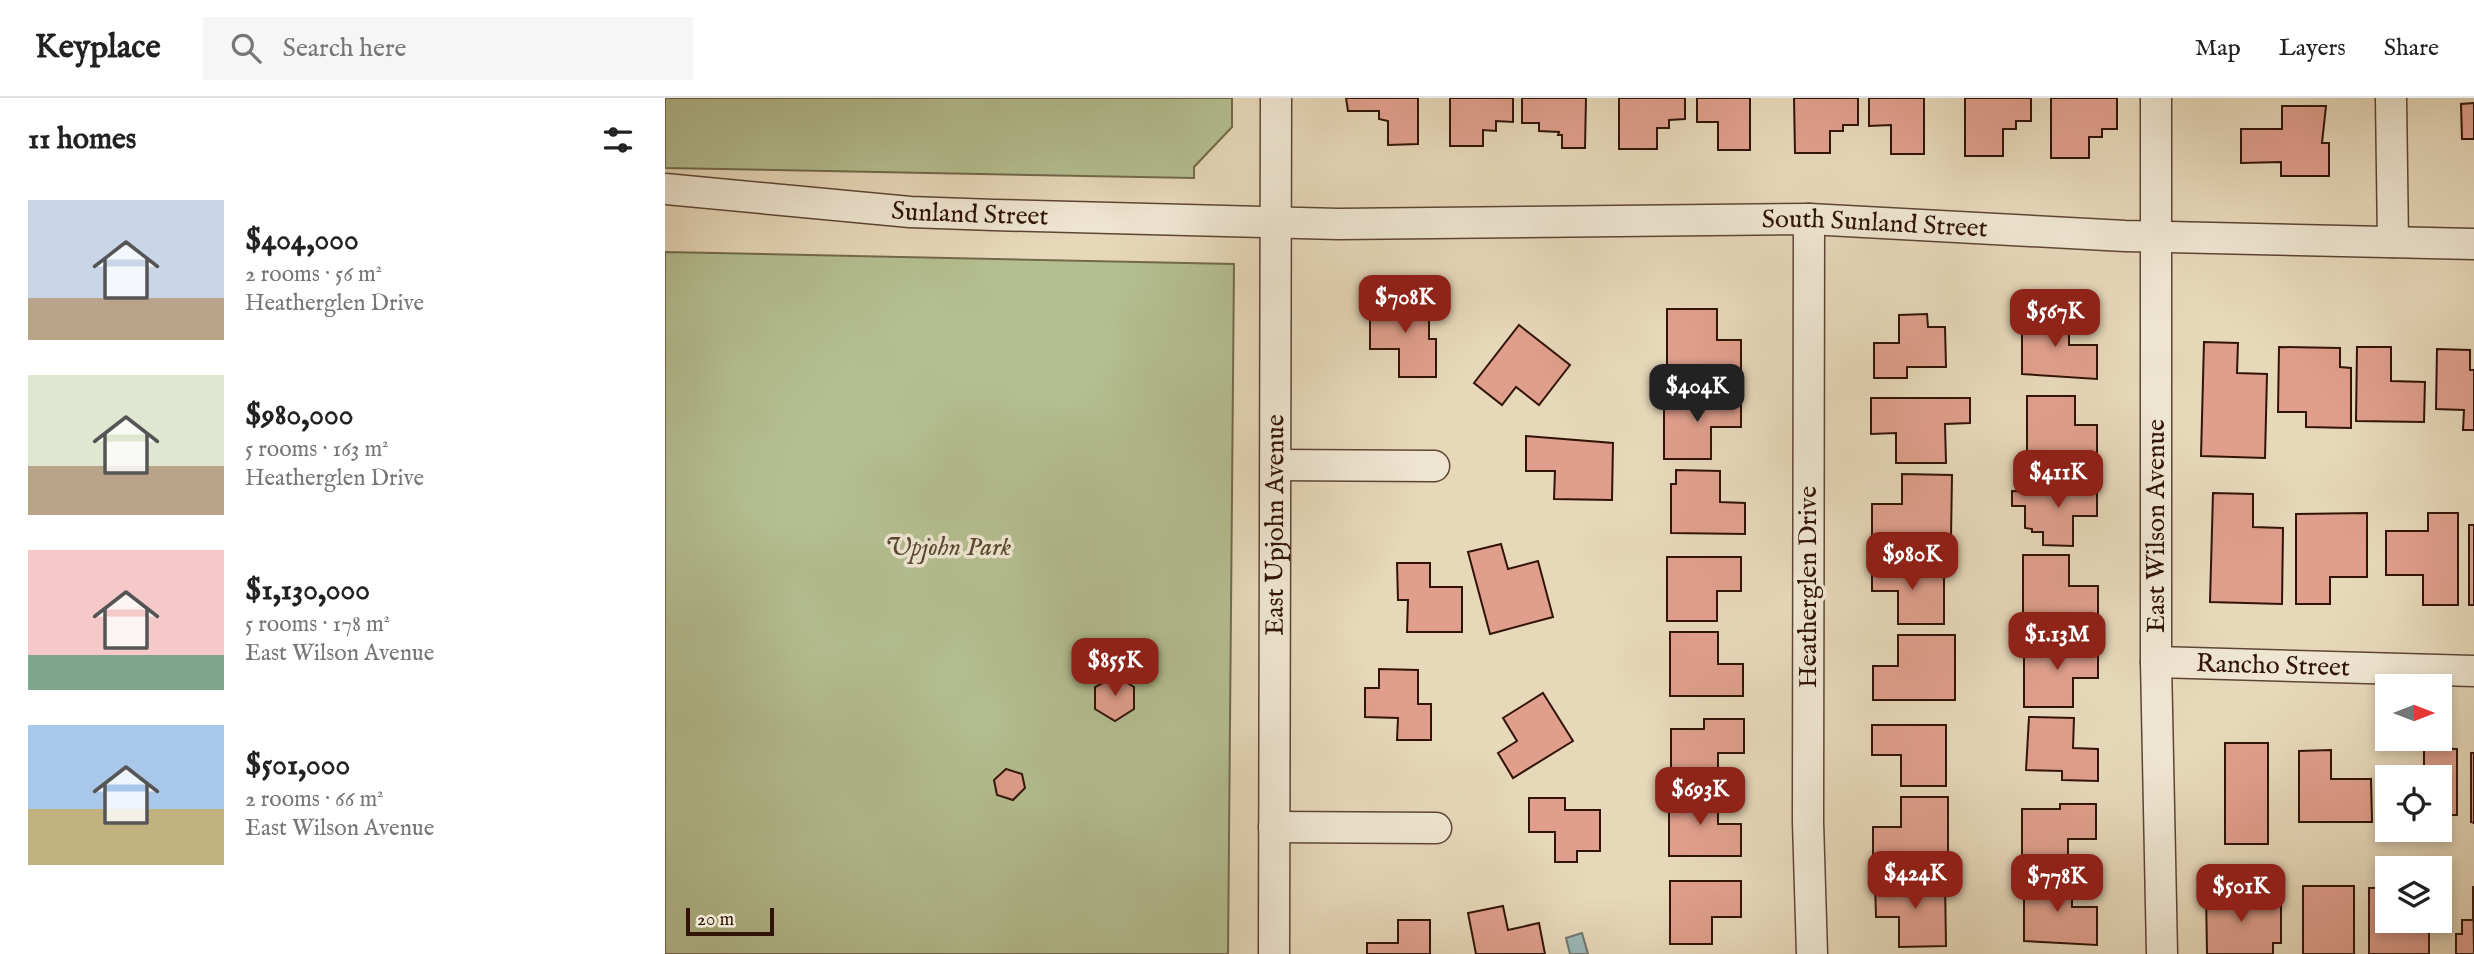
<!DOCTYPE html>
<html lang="en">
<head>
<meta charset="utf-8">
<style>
	:root { --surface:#fff; --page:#f6f6f6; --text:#222; --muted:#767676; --line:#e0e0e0; --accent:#8f2418 }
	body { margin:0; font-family:"IM FELL English",serif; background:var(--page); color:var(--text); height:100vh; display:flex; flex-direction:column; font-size:26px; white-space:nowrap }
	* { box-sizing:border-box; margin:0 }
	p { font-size:23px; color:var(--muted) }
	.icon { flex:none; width:38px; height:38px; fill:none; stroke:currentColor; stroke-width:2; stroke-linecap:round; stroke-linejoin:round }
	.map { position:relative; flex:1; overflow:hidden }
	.sheet { display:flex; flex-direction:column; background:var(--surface); width:665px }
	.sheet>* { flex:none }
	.needle { width:46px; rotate:90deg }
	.tools { position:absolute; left:1710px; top:576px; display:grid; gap:14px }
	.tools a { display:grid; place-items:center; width:77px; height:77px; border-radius:0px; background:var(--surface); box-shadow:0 4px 10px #0003; font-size:35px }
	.scale { position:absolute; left:21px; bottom:18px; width:88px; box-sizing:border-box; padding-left:7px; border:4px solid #311407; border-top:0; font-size:19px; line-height:24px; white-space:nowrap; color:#311407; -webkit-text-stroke:5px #efe6d2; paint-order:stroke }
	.price { position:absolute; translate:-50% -60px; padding:0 16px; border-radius:14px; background:var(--accent); color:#fff; font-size:23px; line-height:46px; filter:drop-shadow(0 2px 4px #0008) }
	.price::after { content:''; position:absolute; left:50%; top:42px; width:21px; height:16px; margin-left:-10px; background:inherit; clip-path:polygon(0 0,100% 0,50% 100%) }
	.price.active { background:#222; color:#fff }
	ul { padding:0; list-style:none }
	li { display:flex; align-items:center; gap:21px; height:175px; padding:0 28px }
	li span { display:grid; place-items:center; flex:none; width:196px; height:140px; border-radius:0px; color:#555 }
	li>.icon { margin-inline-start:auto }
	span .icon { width:84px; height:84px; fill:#fffc; stroke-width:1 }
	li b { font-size:30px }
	h2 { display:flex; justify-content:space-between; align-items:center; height:84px; padding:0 28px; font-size:30px }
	header { display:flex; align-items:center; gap:42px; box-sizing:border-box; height:98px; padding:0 35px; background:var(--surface); border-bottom:2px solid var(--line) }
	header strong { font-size:33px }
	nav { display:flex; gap:38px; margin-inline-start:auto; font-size:24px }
	.search { width:490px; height:63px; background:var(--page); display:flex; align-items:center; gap:18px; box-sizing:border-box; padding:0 24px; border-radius:0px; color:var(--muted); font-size:26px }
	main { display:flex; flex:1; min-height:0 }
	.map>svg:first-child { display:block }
</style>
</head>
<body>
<header>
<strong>Keyplace</strong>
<div class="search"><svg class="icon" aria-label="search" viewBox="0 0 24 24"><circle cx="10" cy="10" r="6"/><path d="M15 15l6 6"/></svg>Search here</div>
<nav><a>Map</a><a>Layers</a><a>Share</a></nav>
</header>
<main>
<section class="sheet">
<h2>11 homes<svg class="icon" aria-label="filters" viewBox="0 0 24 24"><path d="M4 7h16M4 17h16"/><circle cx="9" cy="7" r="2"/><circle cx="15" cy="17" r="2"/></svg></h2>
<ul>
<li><span style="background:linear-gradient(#c9d6e8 70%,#b9a48a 0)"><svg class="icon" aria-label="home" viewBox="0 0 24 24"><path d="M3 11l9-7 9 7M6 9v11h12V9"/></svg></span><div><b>$404,000</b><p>2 rooms · 56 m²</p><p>Heatherglen Drive</p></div></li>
<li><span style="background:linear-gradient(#dfe7d0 65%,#b9a48a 0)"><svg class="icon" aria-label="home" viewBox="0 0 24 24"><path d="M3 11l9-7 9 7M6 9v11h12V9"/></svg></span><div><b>$980,000</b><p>5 rooms · 163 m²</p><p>Heatherglen Drive</p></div></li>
<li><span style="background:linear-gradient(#f6c9c9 75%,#7fa58c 0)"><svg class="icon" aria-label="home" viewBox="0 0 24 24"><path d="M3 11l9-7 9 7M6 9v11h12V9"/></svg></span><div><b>$1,130,000</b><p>5 rooms · 178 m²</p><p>East Wilson Avenue</p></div></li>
<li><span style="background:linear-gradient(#a9c7e8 60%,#c2b280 0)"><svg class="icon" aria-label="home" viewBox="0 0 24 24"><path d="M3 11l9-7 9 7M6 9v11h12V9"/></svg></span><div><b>$501,000</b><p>2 rooms · 66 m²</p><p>East Wilson Avenue</p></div></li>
</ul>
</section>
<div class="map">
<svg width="1809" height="856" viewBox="0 0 1809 856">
	<rect width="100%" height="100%" fill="#e7d8ba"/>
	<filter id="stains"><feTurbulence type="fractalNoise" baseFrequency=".00286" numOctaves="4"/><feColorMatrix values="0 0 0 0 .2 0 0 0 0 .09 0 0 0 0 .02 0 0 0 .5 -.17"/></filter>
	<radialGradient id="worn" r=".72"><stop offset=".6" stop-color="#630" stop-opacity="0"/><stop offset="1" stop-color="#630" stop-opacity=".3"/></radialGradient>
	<g fill="#b4bf91" stroke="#726a4c" stroke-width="2">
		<path d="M0,0H567V29L529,69V80L0,70Z"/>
		<path d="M0,154L569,166L563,856H0Z"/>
	</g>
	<path fill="#9ab8b8" stroke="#707671" stroke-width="2" d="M917,835L923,856H905L901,840Z"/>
	<g fill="#e09f8d" stroke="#311407" stroke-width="2">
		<path d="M681,0H753V46L723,47V23L714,21V13H683Z"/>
		<path d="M785,0H848V24L831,23V33L818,32V48H785Z"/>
		<path d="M857,0H921L920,50H897V37H893L894,34L874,33V25H857Z"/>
		<path d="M954,0H1020V21L1004,22V30H992V51H954Z"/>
		<path d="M1032,0H1085V52H1053V24H1032Z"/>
		<path d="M1129,0H1193V27H1178V33H1165V55H1130Z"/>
		<path d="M1204,0H1259V56H1226V27L1204,28Z"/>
		<path d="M1300,0H1366V23H1351V31H1338V58H1300Z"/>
		<path d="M1386,0H1452V31H1437V39H1424V60H1386Z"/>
		<path d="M1809,5V41H1797L1796,6Z"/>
		<path d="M1617,8H1661L1657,45H1664V78H1616V64L1576,65V31H1617Z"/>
		<path d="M705,203H764V241H771V279H734V251H705Z"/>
		<path d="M1002,211H1052V242H1076V273H1002Z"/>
		<path d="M1262,216L1263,229H1280L1281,269H1242V280H1209V245H1234V217Z"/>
		<path d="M1357,216H1404V247H1432V281L1357,276Z"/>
		<path d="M854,227L905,267L874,307L851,289L837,307L809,285Z"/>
		<path d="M1539,244L1573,245L1572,275L1602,276L1600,360L1536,358Z"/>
		<path d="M1614,249L1675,250V269L1686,270V330L1641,329V314H1613Z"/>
		<path d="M1692,249H1726V283L1760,284L1759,324L1691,323Z"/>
		<path d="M1772,251L1805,252V272H1809V332H1798L1799,312L1771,311Z"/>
		<path d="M1362,298H1410V327H1432V361H1362Z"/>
		<path d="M999,299H1076V329H1046V361H999Z"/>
		<path d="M1206,300H1305V325L1280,326L1281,365H1231V335L1206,336Z"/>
		<path d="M861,338L948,345L947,402L889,401L890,373H861Z"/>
		<path d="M1011,372L1055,373V404L1080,405V436L1006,435V386H1011Z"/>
		<rect x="1360" y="373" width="28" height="19"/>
		<path d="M1237,376L1287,377L1286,440H1207V406H1237Z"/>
		<path d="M1397,383H1432V418H1408V448L1378,447V434H1367V431L1360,430V408H1347V393L1397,394Z"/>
		<path d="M1548,395L1588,396V429L1618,430L1617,506L1545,504Z"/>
		<path d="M1702,415V479H1665V506H1631V416Z"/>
		<path d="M1763,415H1793V507H1758V477H1721V433H1763Z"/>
		<rect x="1804" y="427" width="5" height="80"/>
		<path d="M836,446L843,471L873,463L888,519L825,536L803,454Z"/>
		<path d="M1358,457H1404V488H1433V521H1358Z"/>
		<path d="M1002,459H1076V493H1052V523H1002Z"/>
		<path d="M1207,462H1237V473H1279V526H1233V493H1207Z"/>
		<path d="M732,465H765V489H797V534H742L743,502H733Z"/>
		<path d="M1005,534H1053V566H1078V598H1005Z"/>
		<path d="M1233,537H1290V602H1208V568H1233Z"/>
		<path d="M1433,544V580H1408V609H1359V546Z"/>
		<path d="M714,571L753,572V606H766V642H732L733,620L700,619V590H714Z"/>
		<path d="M451,578L469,589V611L450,623L430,611V589Z"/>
		<path d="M878,595L908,643L848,680L833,655L852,643L838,620Z"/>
		<path d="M1364,619L1409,620L1408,650L1433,651V683L1397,682V673L1361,672Z"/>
		<path d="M1039,621H1079V655H1053V685H1006V631H1039Z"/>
		<path d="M1207,627H1281V688H1236V657H1207Z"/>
		<rect x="1560" y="645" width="43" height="101"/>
		<path d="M1759,650L1792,651V717H1774V679H1722V732H1751V734H1720V679H1759Z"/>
		<path d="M1666,652V681H1706L1707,724H1634V653Z"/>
		<path d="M1806,655H1809V725L1806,724Z"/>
		<path d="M341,671L357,676L360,690L348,702L332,697L329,682Z"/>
		<path d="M1004,695H1053V726H1076V758H1004Z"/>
		<path d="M1236,699H1283V763H1208V729H1236Z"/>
		<path d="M864,700H900V712H935V753H912V764H890V734H864Z"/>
		<path d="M1395,706H1431V741H1403V771H1357V711H1395Z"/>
		<path d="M1359,781H1407V809H1432V847L1359,843Z"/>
		<path d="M1005,783H1076V819H1047V846H1005Z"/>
		<path d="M1280,783L1281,848L1234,849V819H1211L1210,784Z"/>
		<rect x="1638" y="788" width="51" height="68"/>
		<path d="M1808,788L1809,856H1791V836H1797V822H1808Z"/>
		<path d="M1704,790H1722V822H1764V856H1704Z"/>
		<path d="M1541,793H1588V806L1616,805V845H1608V856H1542Z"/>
		<path d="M838,808L843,832L874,825L880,856H811L803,815Z"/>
		<path d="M733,822H765V856H702V845H733Z"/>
	</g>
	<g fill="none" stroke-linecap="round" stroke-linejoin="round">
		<defs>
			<g id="minor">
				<path d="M1491,0V564L1497,856"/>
				<path d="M1726,0L1728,144"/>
				<path id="s1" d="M0,91L245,114L329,117L674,126L1144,121L1460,138L1809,146"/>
				<path d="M1144,121L1143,724L1147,856"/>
				<path d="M611,367L769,368"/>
				<path id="s2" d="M1491,564L1809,573"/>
				<path d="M609,729L771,730"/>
				<path id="s3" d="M609,856L611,0"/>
			</g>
		</defs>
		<use href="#minor" stroke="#5e4534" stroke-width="33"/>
		<use href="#minor" stroke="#efe6d2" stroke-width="30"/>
	</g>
	<g text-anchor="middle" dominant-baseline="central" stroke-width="7" stroke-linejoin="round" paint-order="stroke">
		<g font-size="26" fill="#311407" stroke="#efe6d2">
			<text stroke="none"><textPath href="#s1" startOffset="306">Sunland Street</textPath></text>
			<text stroke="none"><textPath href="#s1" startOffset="1211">South Sunland Street</textPath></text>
			<text stroke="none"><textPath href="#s3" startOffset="429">East Upjohn Avenue</textPath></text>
			<text transform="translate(1491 428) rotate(-90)">East Wilson Avenue</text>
			<text transform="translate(1143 489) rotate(-90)">Heatherglen Drive</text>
			<text stroke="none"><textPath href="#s2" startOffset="117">Rancho Street</textPath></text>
		</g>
		<g font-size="26" font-style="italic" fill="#584730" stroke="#efe6d2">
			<text x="283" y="449">Upjohn Park</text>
		</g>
	</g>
	<rect width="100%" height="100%" filter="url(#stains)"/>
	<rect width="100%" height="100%" fill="url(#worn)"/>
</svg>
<div class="tools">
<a><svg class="needle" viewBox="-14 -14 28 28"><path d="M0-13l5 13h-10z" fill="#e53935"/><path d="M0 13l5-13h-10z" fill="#767676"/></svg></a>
<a><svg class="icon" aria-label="locate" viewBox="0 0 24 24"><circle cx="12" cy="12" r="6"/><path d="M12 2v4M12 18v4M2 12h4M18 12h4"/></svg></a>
<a><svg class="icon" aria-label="layers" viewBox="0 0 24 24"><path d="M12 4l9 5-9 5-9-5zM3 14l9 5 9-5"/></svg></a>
</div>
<div class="scale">20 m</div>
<b class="price" style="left:740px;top:237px">$708K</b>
<b class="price" style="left:1390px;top:251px">$567K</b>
<b class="price active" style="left:1032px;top:326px">$404K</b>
<b class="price" style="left:1393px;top:412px">$411K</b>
<b class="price" style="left:1247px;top:494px">$980K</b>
<b class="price" style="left:1392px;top:574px">$1.13M</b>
<b class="price" style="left:450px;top:600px">$855K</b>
<b class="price" style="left:1035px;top:729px">$693K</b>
<b class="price" style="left:1250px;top:813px">$424K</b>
<b class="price" style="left:1392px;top:816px">$778K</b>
<b class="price" style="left:1576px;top:826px">$501K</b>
</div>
</main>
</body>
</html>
